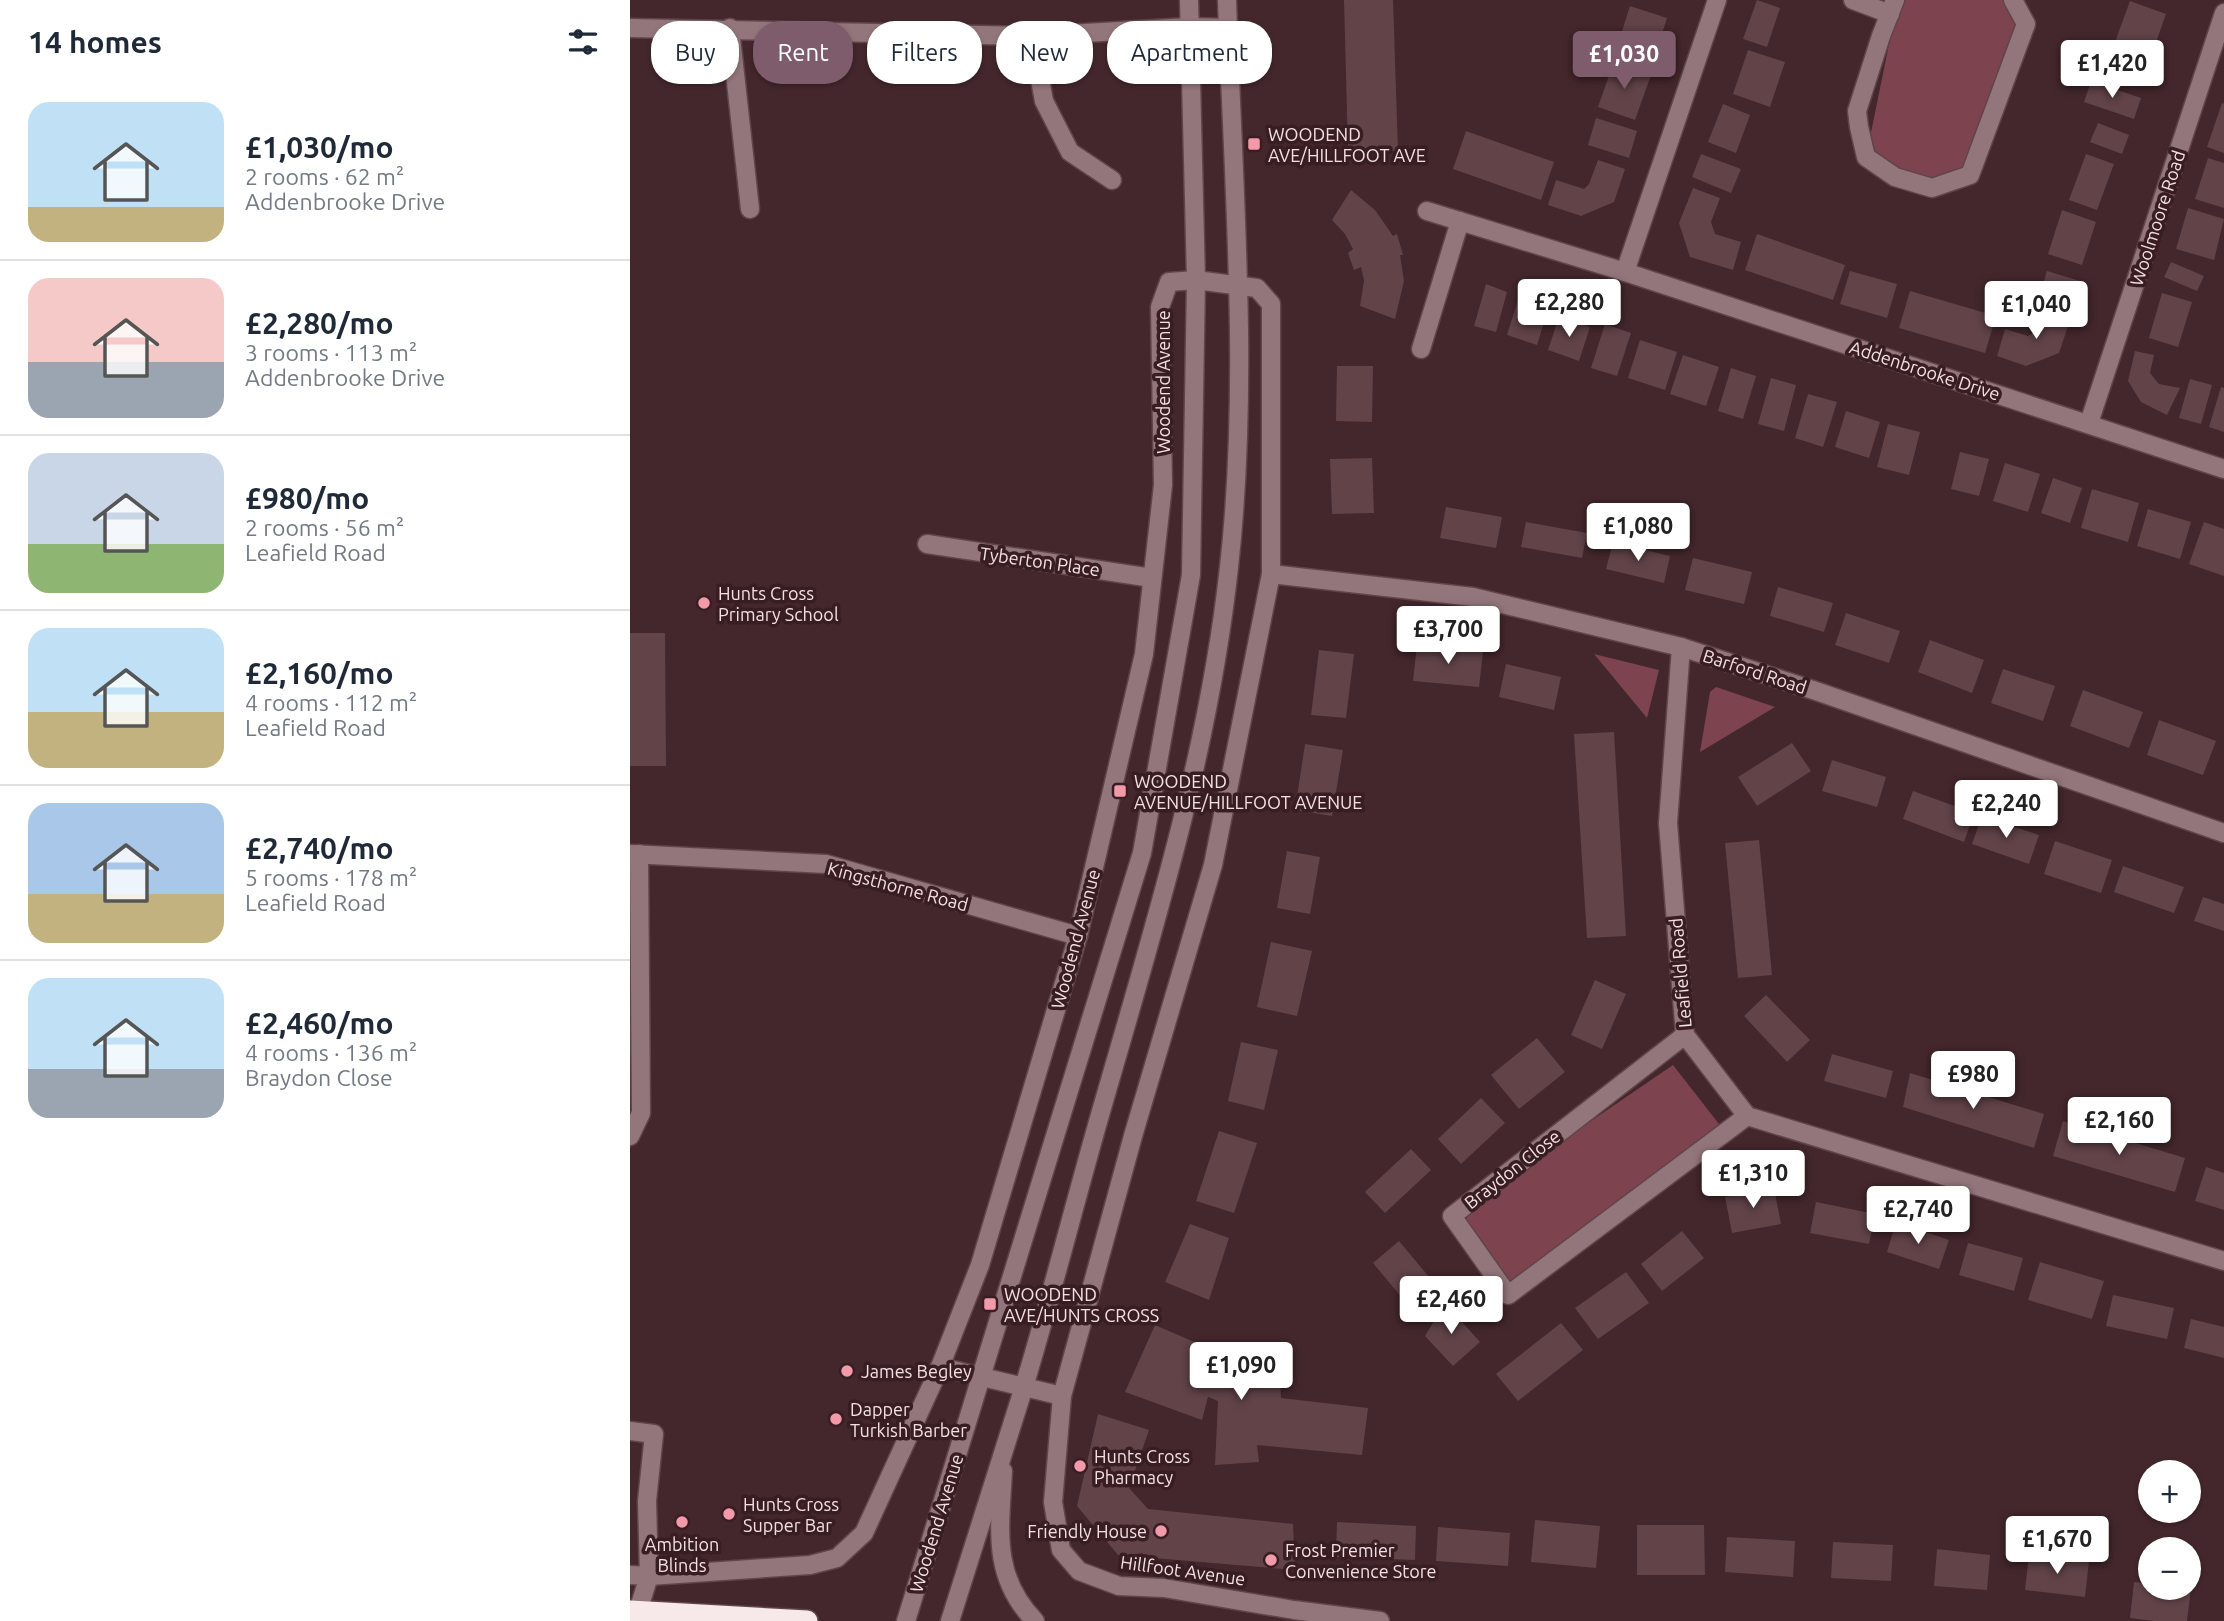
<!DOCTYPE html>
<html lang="en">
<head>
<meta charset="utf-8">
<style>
	:root { --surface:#fff; --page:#f2f2f3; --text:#1f2937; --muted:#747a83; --line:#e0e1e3; --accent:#7e5c6b }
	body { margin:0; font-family:Ubuntu,sans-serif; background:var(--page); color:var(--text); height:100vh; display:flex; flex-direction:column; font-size:26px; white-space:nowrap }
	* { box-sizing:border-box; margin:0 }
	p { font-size:23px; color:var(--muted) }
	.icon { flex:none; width:38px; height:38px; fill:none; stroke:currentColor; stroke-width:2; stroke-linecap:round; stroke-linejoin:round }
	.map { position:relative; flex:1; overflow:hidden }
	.details { display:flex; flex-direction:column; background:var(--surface); width:630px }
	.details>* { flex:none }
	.guide { position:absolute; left:21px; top:21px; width:665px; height:63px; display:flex; gap:14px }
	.fabs { position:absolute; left:1508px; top:1460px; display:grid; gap:14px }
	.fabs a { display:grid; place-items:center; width:63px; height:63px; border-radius:50%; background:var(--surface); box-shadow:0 2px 5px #0004; font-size:35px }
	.price { position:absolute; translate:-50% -60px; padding:0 16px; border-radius:7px; background:#fff; color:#222; font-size:23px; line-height:46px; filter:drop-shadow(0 2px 4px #0008) }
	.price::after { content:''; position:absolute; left:50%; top:42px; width:21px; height:16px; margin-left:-10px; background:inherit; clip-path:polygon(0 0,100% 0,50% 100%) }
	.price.current { background:var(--accent); color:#fff }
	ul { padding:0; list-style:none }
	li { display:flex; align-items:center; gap:21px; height:175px; padding:0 28px }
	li+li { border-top:2px solid var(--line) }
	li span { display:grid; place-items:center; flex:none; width:196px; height:140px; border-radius:21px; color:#555 }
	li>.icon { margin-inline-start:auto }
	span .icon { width:84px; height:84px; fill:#fffc; stroke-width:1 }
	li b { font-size:30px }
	h2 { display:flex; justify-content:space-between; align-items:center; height:84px; padding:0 28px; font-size:30px }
	.chip { padding:0 24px; border-radius:28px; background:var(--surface); box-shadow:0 2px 5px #0004; font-size:24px; line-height:63px }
	.chip.current { background:var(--accent); color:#fff }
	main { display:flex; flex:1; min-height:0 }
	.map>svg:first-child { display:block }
</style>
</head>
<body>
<main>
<section class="details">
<h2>14 homes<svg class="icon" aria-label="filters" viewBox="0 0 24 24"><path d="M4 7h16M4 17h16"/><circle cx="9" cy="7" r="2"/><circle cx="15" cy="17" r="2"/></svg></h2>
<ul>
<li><span style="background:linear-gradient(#bfe0f5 75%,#c2b280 0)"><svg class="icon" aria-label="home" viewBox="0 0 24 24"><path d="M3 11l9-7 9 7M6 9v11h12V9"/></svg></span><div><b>£1,030/mo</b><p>2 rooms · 62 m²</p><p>Addenbrooke Drive</p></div></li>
<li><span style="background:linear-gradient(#f6c9c9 60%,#9aa5b1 0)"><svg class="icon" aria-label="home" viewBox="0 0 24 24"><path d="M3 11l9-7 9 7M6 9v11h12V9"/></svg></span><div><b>£2,280/mo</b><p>3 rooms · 113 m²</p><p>Addenbrooke Drive</p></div></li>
<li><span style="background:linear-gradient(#c9d6e8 65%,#8fb573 0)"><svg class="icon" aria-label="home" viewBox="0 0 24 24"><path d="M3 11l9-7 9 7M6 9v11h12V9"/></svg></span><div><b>£980/mo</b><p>2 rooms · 56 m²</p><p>Leafield Road</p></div></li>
<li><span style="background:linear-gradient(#bfe0f5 60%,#c2b280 0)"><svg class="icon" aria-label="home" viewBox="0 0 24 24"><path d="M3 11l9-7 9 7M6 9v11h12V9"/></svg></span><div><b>£2,160/mo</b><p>4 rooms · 112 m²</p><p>Leafield Road</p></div></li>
<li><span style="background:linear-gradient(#a9c7e8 65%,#c2b280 0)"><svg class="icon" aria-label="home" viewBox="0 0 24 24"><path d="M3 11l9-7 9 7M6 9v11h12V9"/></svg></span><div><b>£2,740/mo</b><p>5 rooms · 178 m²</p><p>Leafield Road</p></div></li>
<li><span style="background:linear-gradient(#bfe0f5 65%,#9aa5b1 0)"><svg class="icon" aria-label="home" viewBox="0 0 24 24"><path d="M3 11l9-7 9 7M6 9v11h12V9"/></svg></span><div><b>£2,460/mo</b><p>4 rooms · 136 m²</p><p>Braydon Close</p></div></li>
</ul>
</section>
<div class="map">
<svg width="1594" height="1621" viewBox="0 0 1594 1621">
	<rect width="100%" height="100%" fill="#43272c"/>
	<g fill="#7d444f">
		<path d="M1268,0H1383L1396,24L1340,175L1286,183L1236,157Z"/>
		<path d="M964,654L1029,670L1017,718Z"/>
		<path d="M1086,687L1145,707L1070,752L1080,692Z"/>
		<path d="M1043,1065L1089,1124L878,1295L822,1216Z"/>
	</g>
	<g fill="#614348">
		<path d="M714,0H763L768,151L718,152Z"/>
		<path d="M1127,0L1150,8L1137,47L1113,39Z"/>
		<path d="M1500,1L1536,14L1511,85L1474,72Z"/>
		<path d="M1000,6L1037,18L1022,65L985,53Z"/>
		<path d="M1118,50L1155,62L1140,107L1103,94Z"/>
		<path d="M984,61L1021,75L1005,120L968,107Z"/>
		<path d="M1461,81L1511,98L1504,119L1454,102Z"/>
		<path d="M1592,103L1594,104V153L1577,147Z"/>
		<path d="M1093,104L1120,115L1106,153L1078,142Z"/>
		<path d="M966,118L1007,131L999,158L958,145Z"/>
		<path d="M1468,123L1499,135L1492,154L1460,142Z"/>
		<path d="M836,131L924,162L911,200L823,169Z"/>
		<path d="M1071,154L1111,169L1101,193L1062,177Z"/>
		<path d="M1456,154L1484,164L1467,210L1439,200Z"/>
		<path d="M1578,158L1594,163V208L1565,199Z"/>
		<path d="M968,160L995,169L984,202L951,216L918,205L926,180L954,189L959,184Z"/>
		<path d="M1063,188L1090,198L1081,222L1085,234L1111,242L1103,270L1060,257L1049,223Z"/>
		<path d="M721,190L745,210L763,236L767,234L773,255H770L774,281L765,319L730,306L734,281L731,267L724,270L718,253L723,249L715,234L702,220Z"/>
		<path d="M1558,208L1594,219L1584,260L1546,249Z"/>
		<path d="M1432,210L1466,222L1452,265L1418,254Z"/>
		<path d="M1127,234L1215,265L1203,300L1115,270Z"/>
		<path d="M1541,262L1574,276L1567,291L1534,277Z"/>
		<path d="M1220,271L1267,284L1257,318L1210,304Z"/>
		<path d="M1417,271L1450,281L1443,304L1410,294Z"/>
		<path d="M856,284L877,292L866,332L844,326Z"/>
		<path d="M1280,291L1366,316L1355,353L1269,328Z"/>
		<path d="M1532,293L1562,302L1548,347L1519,338Z"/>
		<path d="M888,300L918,310L907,345L877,335Z"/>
		<path d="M1414,309L1441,317L1429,353L1396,366L1367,356L1375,329L1398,336L1407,331Z"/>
		<path d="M929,317L960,327L949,361L918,350Z"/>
		<path d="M975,324L1001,333L987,376L961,368Z"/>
		<path d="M1010,340L1047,352L1035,390L998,378Z"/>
		<path d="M1505,351L1524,355L1520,373L1529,384L1550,388L1537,415L1511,402L1498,381Z"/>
		<path d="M1053,355L1089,367L1076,406L1040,394Z"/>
		<path d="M707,366H743L742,422L706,421Z"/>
		<path d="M1101,368L1126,376L1113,419L1088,411Z"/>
		<path d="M1141,378L1166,385L1154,431L1128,424Z"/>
		<path d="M1560,379L1582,385L1571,424L1549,418Z"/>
		<path d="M1591,387L1594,388V432L1579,427Z"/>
		<path d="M1178,394L1207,402L1193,447L1165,438Z"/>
		<path d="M1216,411L1250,422L1239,458L1205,447Z"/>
		<path d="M1258,424L1290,432L1279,475L1247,467Z"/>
		<path d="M1330,452L1359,459L1349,496L1321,489Z"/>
		<path d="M742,458L744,513L702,514L700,459Z"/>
		<path d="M1375,463L1410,474L1398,512L1363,501Z"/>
		<path d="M1423,478L1452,488L1440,523L1411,513Z"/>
		<path d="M1462,489L1509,503L1498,542L1451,528Z"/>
		<path d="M816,507L872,517L866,548L810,538Z"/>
		<path d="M1518,509L1561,522L1550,559L1507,546Z"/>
		<path d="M896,522L957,533L952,558L891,547Z"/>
		<path d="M1574,522L1594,529V576L1559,564Z"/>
		<path d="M983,542L1040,556L1034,583L976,569Z"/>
		<path d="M1063,558L1122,572L1114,604L1055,590Z"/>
		<path d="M1148,587L1203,603L1194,632L1140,616Z"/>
		<path d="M1216,613L1270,631L1259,663L1205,645Z"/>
		<path d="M0,633H35L36,766H0Z"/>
		<path d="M1300,640L1354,660L1342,693L1288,672Z"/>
		<path d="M787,645L853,652L849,687L783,681Z"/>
		<path d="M689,650L724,654L716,718L681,715Z"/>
		<path d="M876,664L931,677L924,710L869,697Z"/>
		<path d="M1373,669L1425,686L1413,721L1361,703Z"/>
		<path d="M1453,690L1513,712L1499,748L1440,726Z"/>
		<path d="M1529,720L1586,741L1573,775L1517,755Z"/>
		<path d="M984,732L996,936L957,938L944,734Z"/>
		<path d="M1162,743L1181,771L1127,806L1108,777Z"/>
		<path d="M675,744L713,750L702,816L665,810Z"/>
		<path d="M1202,760L1256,777L1247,807L1192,791Z"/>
		<path d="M1283,791L1344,813L1334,842L1273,819Z"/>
		<path d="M1352,816L1409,835L1399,864L1342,844Z"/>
		<path d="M1129,840L1142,975L1108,978L1095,843Z"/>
		<path d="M1425,841L1482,860L1471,893L1414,874Z"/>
		<path d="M657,851L690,857L680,914L647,908Z"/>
		<path d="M1493,866L1554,887L1544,913L1484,892Z"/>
		<path d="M1573,897L1594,904V931L1564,921Z"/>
		<path d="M641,942L682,951L667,1016L627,1007Z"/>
		<path d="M965,980L996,994L972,1049L941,1035Z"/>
		<path d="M1136,995L1180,1040L1157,1062L1114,1016Z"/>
		<path d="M907,1038L935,1072L889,1109L861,1075Z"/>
		<path d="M611,1042L648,1050L634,1110L598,1101Z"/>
		<path d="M1202,1054L1263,1071L1256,1098L1194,1081Z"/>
		<path d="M1280,1073L1414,1114L1404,1148L1273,1107Z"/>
		<path d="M851,1098L875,1123L831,1164L808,1139Z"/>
		<path d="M1433,1121L1555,1158L1545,1192L1423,1156Z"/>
		<path d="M589,1131L627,1143L604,1213L566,1201Z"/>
		<path d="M781,1149L801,1170L755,1213L735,1192Z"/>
		<path d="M1576,1167L1594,1173V1210L1565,1201Z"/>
		<path d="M1144,1188L1151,1224L1102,1233L1095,1197Z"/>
		<path d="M1186,1202L1245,1214L1239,1244L1180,1233Z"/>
		<path d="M1266,1222L1319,1240L1309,1269L1257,1252Z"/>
		<path d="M560,1224L599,1238L579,1300L535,1282Z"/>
		<path d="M1052,1231L1074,1258L1032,1291L1011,1264Z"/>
		<path d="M769,1241L804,1283L778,1305L743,1263Z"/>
		<path d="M1338,1243L1393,1258L1384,1291L1329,1275Z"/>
		<path d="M1410,1262L1474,1281L1462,1319L1398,1300Z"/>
		<path d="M996,1272L1019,1303L968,1339L945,1308Z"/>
		<path d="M1483,1295L1544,1308L1537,1339L1476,1326Z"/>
		<path d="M815,1303L850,1342L823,1366L795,1336Z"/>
		<path d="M1561,1319L1594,1327V1358L1554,1348Z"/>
		<path d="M931,1323L953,1350L888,1401L866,1374Z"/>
		<path d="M525,1325L650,1379L651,1398L738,1408L732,1455L627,1445L629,1462L585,1465L588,1401L578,1397L572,1420L495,1392Z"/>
		<path d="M468,1414L519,1430L499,1488L518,1509L663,1524L665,1570L488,1555L447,1506Z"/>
		<path d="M905,1520L970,1526L966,1568L901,1562Z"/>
		<path d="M707,1522L786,1526L785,1560L706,1557Z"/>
		<path d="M1007,1525H1074L1075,1575H1007Z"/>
		<path d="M808,1527L880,1533L878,1566L806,1561Z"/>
		<path d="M1097,1537L1165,1541L1163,1577L1095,1572Z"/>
		<path d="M1203,1542L1263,1545L1261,1581L1201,1578Z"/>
		<path d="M1307,1549L1360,1555L1357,1590L1304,1586Z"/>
		<path d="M1399,1554L1459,1561L1455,1597L1395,1590Z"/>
		<path d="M1504,1582L1521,1584V1587L1561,1589L1557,1621H1524L1500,1618Z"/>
	</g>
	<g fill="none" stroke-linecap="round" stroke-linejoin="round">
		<defs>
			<g id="minor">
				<path d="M1223,0L1260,14"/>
				<path d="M1265,0L1251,36L1227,111L1229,127L1236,157L1265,177L1302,188L1340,175L1396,24L1383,0"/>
				<path d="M0,28L402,36L560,27L598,28"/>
				<path d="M100,28L120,209"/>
				<path d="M402,36L414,101L440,152L482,180"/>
				<path d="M797,211L995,272L1594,469"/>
				<path d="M995,272L1087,0"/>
				<path d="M791,349L830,221"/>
				<path d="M1459,423L1594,13"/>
				<path d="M297,544L522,578"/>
				<path d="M641,574L843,597L1051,647L1186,691L1594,833"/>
				<path d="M1051,647L1038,823L1055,1035L1117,1116L1594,1261"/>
				<path d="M0,854L196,864L448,936"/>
				<path d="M1055,1035L822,1216L878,1295L1117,1116"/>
				<path d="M0,1136L11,1113L9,854"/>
				<path d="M310,1367L432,1396"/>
				<path d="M0,1431L24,1434L17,1501L19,1576L180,1565L207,1558L234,1533L310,1367L350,1265L448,936L514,654L533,485L530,307L539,282L566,280L627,288L641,304V574L583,865L503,1136L432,1396L423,1502L431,1550L449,1571L489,1586L534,1588L664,1610L750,1621"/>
				<path d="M373,1471C370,1528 361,1576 405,1621"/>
				<path d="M0,1575L19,1576L8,1611"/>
				<path d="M276,1621L512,853L561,575L566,280L559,0"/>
				<path d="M320,1621C344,1544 369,1467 393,1390C422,1295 446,1197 474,1101C525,924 579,751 599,567C620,379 603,188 597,0"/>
			</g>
			<path id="highway" d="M0,1611L177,1621"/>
		</defs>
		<use href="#minor" stroke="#5f4549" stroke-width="21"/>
		<use href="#highway" stroke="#5f4549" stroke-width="24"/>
		<use href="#minor" stroke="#93767b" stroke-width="18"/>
		<use href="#highway" stroke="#f7e8ea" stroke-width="21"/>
	</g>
	<g fill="#f39aaa" stroke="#381d22" stroke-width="2.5">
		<rect x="617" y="137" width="14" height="14" rx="3.5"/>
		<circle cx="74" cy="603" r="7"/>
		<rect x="483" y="784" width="14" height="14" rx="3.5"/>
		<rect x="353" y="1297" width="14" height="14" rx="3.5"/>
		<circle cx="217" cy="1371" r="7"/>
		<circle cx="206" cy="1419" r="7"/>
		<circle cx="450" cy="1466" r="7"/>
		<circle cx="99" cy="1514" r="7"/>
		<circle cx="52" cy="1522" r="7"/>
		<circle cx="531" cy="1531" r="7"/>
		<circle cx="641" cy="1560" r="7"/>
	</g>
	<g text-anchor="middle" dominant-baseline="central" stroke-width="7" stroke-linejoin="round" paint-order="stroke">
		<g font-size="18" fill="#f3e0e3" stroke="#381d22" text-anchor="start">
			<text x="638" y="134">WOODEND<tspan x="638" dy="21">AVE/HILLFOOT AVE</tspan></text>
			<text x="88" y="593">Hunts Cross<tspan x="88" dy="21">Primary School</tspan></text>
			<text x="504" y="781">WOODEND<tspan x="504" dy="21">AVENUE/HILLFOOT AVENUE</tspan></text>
			<text x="374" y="1294">WOODEND<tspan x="374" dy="21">AVE/HUNTS CROSS</tspan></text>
			<text x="231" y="1371">James Begley</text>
			<text x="220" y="1409">Dapper<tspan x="220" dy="21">Turkish Barber</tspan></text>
			<text x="464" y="1456">Hunts Cross<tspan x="464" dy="21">Pharmacy</tspan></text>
			<text x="113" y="1504">Hunts Cross<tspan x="113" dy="21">Supper Bar</tspan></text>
			<text x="517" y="1531" text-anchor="end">Friendly House</text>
			<text x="52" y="1544" text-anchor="middle">Ambition<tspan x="52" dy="21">Blinds</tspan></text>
			<text x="655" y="1550">Frost Premier<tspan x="655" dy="21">Convenience Store</tspan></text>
		</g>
		<g font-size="18" fill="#f3e0e3" stroke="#381d22">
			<text transform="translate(1527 218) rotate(-72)">Woolmoore Road</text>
			<text transform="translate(1295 370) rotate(18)">Addenbrooke Drive</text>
			<text transform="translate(533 382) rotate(-90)">Woodend Avenue</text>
			<text transform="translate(410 561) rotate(8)">Tyberton Place</text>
			<text transform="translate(1125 671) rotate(18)">Barford Road</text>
			<text transform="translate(268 886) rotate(15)">Kingsthorne Road</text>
			<text transform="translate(445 939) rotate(-75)">Woodend Avenue</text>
			<text transform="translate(1050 973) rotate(-95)">Leafield Road</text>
			<text transform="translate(882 1169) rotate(-38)">Braydon Close</text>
			<text transform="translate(306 1523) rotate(-73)">Woodend Avenue</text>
			<text transform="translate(553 1570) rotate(8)">Hillfoot Avenue</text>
		</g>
	</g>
</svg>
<div class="fabs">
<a>+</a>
<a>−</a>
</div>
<b class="price current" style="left:994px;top:91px">£1,030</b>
<b class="price" style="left:1482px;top:100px">£1,420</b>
<b class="price" style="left:939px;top:339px">£2,280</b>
<b class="price" style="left:1406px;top:341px">£1,040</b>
<b class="price" style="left:1008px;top:563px">£1,080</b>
<b class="price" style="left:818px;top:666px">£3,700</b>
<b class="price" style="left:1376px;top:840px">£2,240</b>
<b class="price" style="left:1343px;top:1111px">£980</b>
<b class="price" style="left:1489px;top:1157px">£2,160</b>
<b class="price" style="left:1123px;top:1210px">£1,310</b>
<b class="price" style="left:1288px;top:1246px">£2,740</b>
<b class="price" style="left:821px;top:1336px">£2,460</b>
<b class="price" style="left:611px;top:1402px">£1,090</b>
<b class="price" style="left:1427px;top:1576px">£1,670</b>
<div class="guide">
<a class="chip">Buy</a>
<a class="chip current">Rent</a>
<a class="chip">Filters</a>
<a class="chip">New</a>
<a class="chip">Apartment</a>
</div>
</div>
</main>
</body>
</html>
